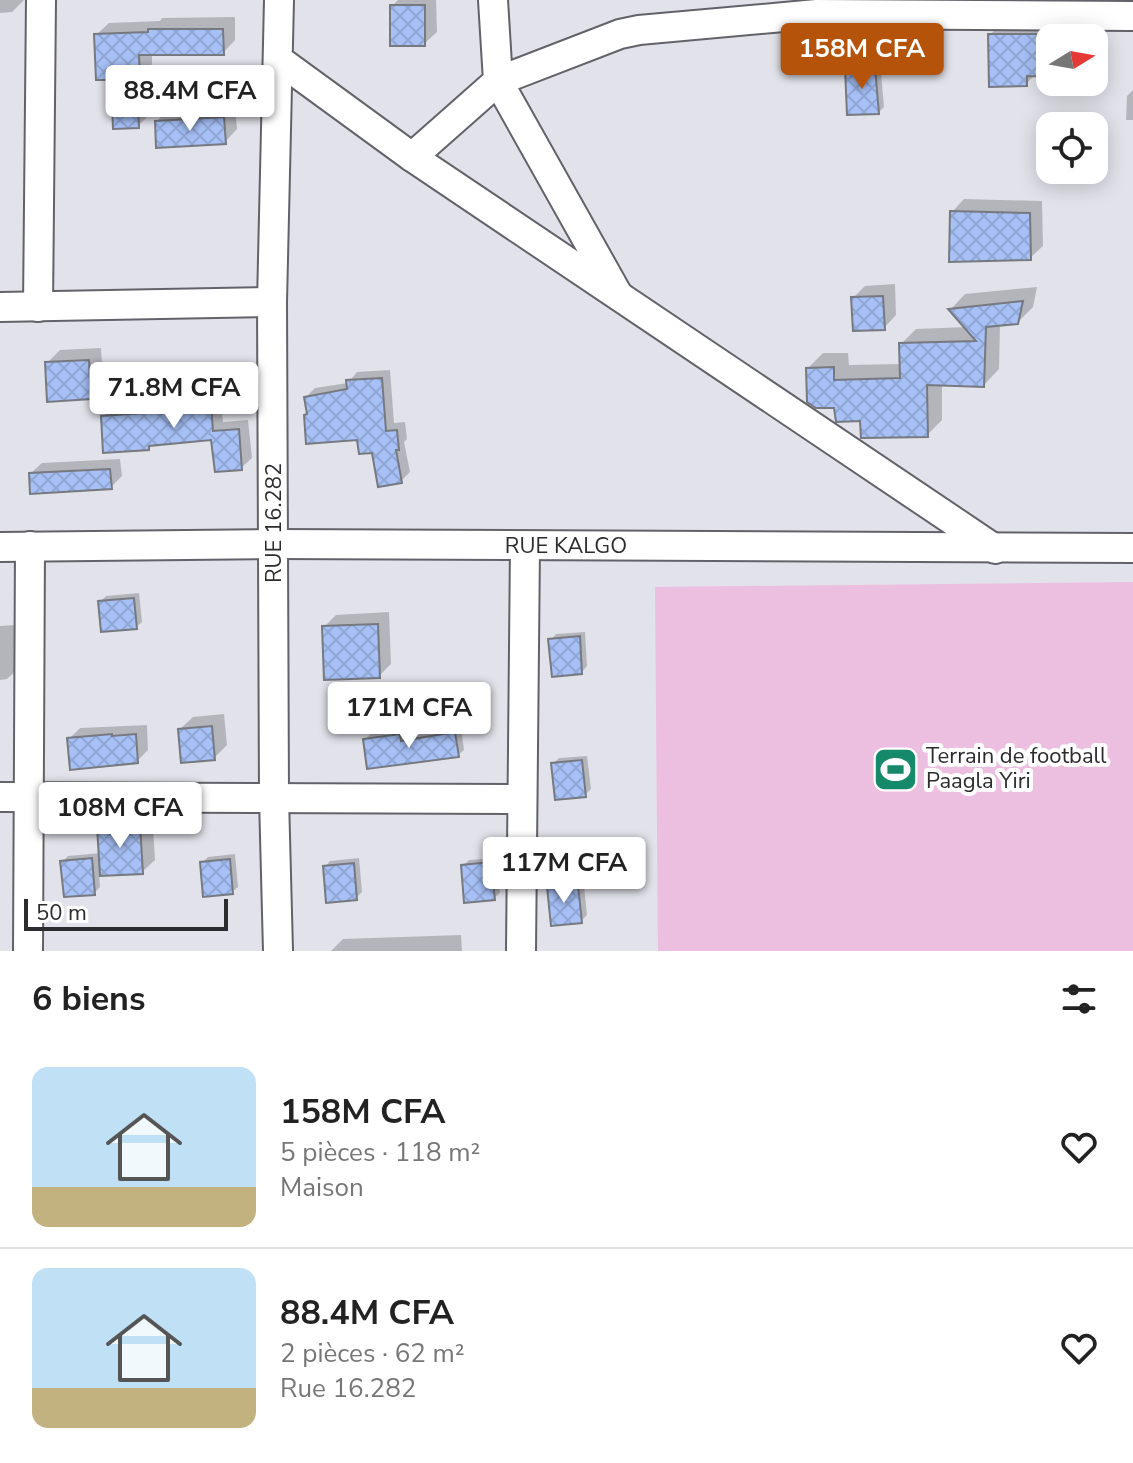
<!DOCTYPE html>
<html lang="fr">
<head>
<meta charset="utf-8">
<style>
	:root { --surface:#fff; --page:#f2f2f2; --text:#222; --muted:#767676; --line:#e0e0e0; --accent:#b45309 }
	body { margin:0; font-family:"Nunito Sans",sans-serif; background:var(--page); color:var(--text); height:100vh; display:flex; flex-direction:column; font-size:30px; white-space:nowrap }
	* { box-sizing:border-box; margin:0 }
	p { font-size:26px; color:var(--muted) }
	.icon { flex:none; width:44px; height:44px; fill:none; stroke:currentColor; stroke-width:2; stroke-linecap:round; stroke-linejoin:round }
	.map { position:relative; height:951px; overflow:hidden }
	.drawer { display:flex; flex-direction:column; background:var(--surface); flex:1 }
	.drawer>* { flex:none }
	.needle { width:52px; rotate:79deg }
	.controls { position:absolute; left:1036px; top:24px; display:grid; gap:16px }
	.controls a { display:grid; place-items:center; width:72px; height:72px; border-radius:16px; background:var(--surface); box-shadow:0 4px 20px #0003; font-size:40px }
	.scale { position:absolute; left:24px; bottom:20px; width:204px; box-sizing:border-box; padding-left:8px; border:4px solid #2c2c2f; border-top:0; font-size:22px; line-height:28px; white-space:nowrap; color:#2c2c2f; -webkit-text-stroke:6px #fff; paint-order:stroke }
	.price { position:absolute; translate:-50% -68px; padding:0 18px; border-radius:8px; background:#fff; color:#222; font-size:26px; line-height:52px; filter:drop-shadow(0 2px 4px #0008) }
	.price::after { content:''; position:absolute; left:50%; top:48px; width:24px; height:18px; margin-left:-12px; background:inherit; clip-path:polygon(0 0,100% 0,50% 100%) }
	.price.active { background:var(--accent); color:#fff }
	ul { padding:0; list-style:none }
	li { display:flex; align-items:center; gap:24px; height:200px; padding:0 32px }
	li+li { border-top:2px solid var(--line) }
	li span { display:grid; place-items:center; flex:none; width:224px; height:160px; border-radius:16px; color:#555 }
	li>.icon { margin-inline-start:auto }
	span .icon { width:96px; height:96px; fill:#fffc; stroke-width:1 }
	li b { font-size:34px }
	h2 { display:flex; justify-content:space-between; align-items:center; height:96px; padding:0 32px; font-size:34px }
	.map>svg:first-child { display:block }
</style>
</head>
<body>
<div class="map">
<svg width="1133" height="951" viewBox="0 0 1133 951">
	<defs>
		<pattern id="building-cross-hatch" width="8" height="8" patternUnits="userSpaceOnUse" patternTransform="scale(2)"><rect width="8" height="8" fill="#a7c1f7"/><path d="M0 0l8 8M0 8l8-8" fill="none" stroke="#90a6d4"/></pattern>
	</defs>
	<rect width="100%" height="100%" fill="#e2e2ea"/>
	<path fill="#ecbedf" d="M1133,582V951H658L655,587Z"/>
	<g fill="#0003">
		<path d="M0,0H24L12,12L0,13Z"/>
		<path d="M398,0H436L437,32L424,44L392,6Z"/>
		<path d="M235,17V40L223,53H152V64L149,68L151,113L138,126L113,78L96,35L109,23L160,21L162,18Z"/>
		<path d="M1002,22L1082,23L1081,38H1050V75L1036,74L1026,84L990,35Z"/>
		<path d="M880,62L884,107L878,113L847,69L853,63Z"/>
		<path d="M1133,90V120H1126L1127,96Z"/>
		<path d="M235,106L237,129L225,142L157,121L169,109Z"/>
		<path d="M964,199L1042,201L1043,246L1030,258L952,212Z"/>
		<path d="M895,284L896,315L884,328L853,298L865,286Z"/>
		<path d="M1037,287L1033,307L1018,322L1000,324L999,369L984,385L942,384V420L927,435L862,419L836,406L808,368L823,353H848L849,365L902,364L901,344L916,329L967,327L951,309L965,294Z"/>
		<path d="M101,348L103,384L91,397L47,363L60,350Z"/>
		<path d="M390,370L394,423L405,422L407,439L404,442L410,472L401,481L359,438L308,413L306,397L315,388L348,383L357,372Z"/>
		<path d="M219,382L223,422L248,420L252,458L241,468L213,438L152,444L148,448L103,417L113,407L172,403V396L182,386Z"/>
		<path d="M120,459L122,476L111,487L31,473L42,463Z"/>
		<path d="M139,593L142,622L136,627L100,602L106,596Z"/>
		<path d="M389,612L391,664L379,676L324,627L336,615Z"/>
		<path d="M16,625L18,669L7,679L0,680V626Z"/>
		<path d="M585,632L587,666L582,672L551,640L556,634Z"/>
		<path d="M224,714L227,745L214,758L180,729L193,717Z"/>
		<path d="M147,725L148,750L137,761L69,739L80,728Z"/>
		<path d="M461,728L464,750L458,755L365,739L371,734L405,729L406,737Z"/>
		<path d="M587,756L591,789L585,795L553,764L559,758Z"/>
		<path d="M152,812L155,860L142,872L99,874L100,887L94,893L62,862L68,856L100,853L99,827L112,814Z"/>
		<path d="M235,854L238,887L232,892L202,863L208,857Z"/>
		<path d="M359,858L362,892L356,898L325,867L330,861Z"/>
		<path d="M496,858L500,893L494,898L463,866L469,860Z"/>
		<path d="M583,880V882L553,885V889L584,886L587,915L581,921L549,888L555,882Z"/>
		<path d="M461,935L462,951H331L343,939Z"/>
	</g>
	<g fill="url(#building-cross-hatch)" stroke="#767980" stroke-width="2">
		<rect x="390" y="5" width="35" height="41"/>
		<path d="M148,29H223L224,55H139L140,79H137L139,128L113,129L111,80H96L94,34L148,32Z"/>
		<path d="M988,34H1050V77L1027,76V86L989,87Z"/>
		<path d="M875,67L879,114L847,115L845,68Z"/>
		<path d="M224,117L226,144L156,148L155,121Z"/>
		<path d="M950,211L1030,213L1031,260L949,262Z"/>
		<path d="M883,296L885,330L853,331L851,297Z"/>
		<path d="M1023,301L1018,324L986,327L984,387L927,385L928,437L861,438L860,421L836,422L834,408H816L807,402L806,368L834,367V380L900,378L899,343L976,341L948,309Z"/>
		<path d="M89,360L91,399L47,402L45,362Z"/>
		<path d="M382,378L386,431L397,430L399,450H396L402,483L378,487L372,453L359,454L357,440L306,444L304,415L307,414L304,397L347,389L346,380Z"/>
		<path d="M210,391L213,431L239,429L242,470L215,472L211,440L149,446V450L103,453L101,416L171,411L170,395Z"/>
		<path d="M110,469L112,489L30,494L29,473Z"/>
		<path d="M134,598L137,629L101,632L98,601Z"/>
		<path d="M378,624L380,678L324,680L322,626Z"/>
		<path d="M580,636L582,674L552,677L548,639Z"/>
		<path d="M212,726L215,760L181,763L178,729Z"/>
		<path d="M455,732L459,757L367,769L363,739L400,734L401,741Z"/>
		<path d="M112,734V736L136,734L138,763L70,770L67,738Z"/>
		<path d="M582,760L586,797L555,800L551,763Z"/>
		<path d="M140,824L143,874L100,876L97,826Z"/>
		<path d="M92,858L95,895L64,897L60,861Z"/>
		<path d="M230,859L233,894L203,897L200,862Z"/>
		<path d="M491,862L495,900L464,903L461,865Z"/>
		<path d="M354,863L357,900L326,903L323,866Z"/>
		<path d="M578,885L582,923L551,926L547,887Z"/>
	</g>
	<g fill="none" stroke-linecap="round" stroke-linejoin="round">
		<defs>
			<g id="minor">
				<path d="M279,60L412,157L995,549"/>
				<path d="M412,157L498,81L493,0"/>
				<path d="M617,293L498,81L620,34L639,30L817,14L1133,16"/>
				<path d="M0,307L272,302"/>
				<path d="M38,307L41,0"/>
				<path d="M0,547L274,544L1133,548"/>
				<path d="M0,797L521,799"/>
				<path d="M28,951L30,546"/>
				<path d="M278,951L274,798L272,302L279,0"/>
				<path d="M521,951L525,546"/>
			</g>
		</defs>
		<use href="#minor" stroke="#636269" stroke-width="32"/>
		<use href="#minor" stroke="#fff" stroke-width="28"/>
	</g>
	<defs>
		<symbol id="stadium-square" viewBox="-11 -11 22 22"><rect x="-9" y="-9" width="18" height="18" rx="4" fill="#15896a" stroke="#fff"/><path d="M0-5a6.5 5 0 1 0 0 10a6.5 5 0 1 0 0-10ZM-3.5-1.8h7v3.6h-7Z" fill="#fff"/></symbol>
	</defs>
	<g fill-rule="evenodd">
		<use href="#stadium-square" x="870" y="744" width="51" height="51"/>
	</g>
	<g text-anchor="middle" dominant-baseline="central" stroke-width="8" stroke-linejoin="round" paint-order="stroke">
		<g font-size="22" fill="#2c2c2f" stroke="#fff">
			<text transform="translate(274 523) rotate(-90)">RUE 16.282</text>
			<text x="566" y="546">RUE KALGO</text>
		</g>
		<g font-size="22" fill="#2c2c2f" stroke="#fff" text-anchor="start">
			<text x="926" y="756">Terrain de football<tspan x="926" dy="25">Paagla Yiri</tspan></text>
		</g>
	</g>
</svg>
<div class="controls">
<a><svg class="needle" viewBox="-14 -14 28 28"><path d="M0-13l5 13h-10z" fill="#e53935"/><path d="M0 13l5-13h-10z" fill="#767676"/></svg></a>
<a><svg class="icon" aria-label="locate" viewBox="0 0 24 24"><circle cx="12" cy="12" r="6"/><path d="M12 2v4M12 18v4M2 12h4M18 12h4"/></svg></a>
</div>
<div class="scale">50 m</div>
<b class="price active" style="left:862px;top:91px">158M CFA</b>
<b class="price" style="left:190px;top:133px">88.4M CFA</b>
<b class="price" style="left:174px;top:430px">71.8M CFA</b>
<b class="price" style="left:409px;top:750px">171M CFA</b>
<b class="price" style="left:120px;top:850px">108M CFA</b>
<b class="price" style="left:564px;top:905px">117M CFA</b>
</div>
<section class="drawer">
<h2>6 biens<svg class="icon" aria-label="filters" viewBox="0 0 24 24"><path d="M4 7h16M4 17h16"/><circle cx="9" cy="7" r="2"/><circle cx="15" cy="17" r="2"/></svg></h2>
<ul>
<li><span style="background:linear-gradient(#bfe0f5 75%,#c2b280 0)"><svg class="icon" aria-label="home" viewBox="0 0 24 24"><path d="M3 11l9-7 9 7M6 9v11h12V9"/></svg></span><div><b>158M CFA</b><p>5 pièces · 118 m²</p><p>Maison</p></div><svg class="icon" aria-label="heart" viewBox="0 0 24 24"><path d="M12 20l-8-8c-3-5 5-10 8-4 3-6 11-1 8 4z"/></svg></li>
<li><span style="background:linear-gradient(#bfe0f5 75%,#c2b280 0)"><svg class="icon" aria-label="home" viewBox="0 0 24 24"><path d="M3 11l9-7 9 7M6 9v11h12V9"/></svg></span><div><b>88.4M CFA</b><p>2 pièces · 62 m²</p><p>Rue 16.282</p></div><svg class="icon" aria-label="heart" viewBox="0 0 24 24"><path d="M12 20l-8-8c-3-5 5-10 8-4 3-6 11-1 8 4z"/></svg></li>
</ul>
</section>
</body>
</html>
